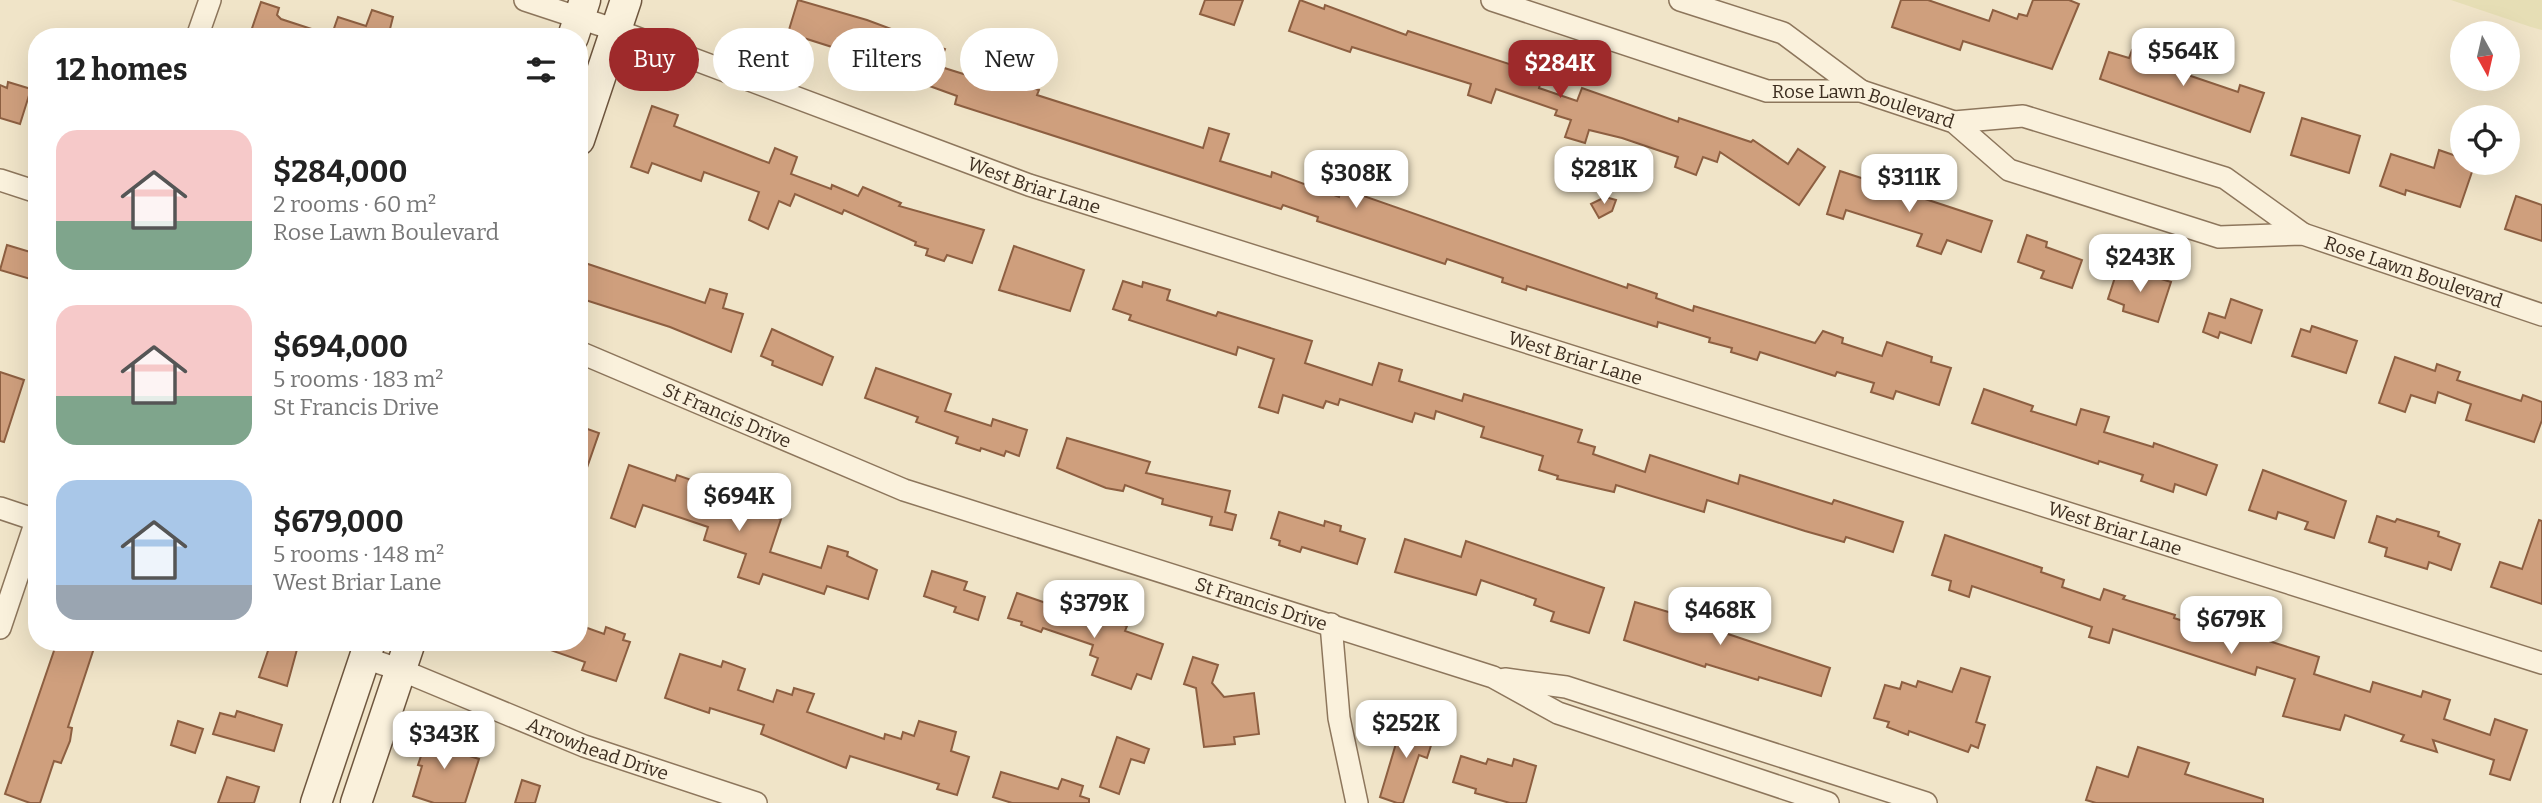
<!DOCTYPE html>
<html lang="en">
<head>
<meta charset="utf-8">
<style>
	:root { --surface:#fff; --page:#f6f6f6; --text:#222; --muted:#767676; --accent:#9e2a2b }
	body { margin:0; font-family:Bitter,serif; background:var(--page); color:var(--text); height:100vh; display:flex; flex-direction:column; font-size:26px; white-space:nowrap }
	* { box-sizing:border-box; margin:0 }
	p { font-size:23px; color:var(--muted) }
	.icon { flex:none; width:38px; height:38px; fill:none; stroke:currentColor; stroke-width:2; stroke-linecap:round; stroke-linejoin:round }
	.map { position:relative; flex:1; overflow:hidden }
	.side { position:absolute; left:28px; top:28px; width:560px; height:623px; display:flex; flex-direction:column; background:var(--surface); border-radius:28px; box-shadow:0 7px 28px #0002 }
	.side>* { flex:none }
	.banner { position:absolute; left:609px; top:28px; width:665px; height:63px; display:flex; gap:14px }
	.needle { width:46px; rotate:172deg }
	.buttons { position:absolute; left:2450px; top:21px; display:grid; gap:14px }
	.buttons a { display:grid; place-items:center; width:70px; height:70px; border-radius:50%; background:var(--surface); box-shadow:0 7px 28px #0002; font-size:35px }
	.price { position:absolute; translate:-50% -60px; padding:0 16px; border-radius:14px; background:#fff; color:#222; font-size:23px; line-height:46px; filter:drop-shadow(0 2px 4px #0008) }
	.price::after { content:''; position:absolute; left:50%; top:42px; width:21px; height:16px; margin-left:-10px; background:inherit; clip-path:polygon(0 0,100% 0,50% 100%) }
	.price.on { background:var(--accent); color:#fff }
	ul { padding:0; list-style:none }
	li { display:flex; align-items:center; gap:21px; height:175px; padding:0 28px }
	li span { display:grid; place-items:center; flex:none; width:196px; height:140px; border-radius:21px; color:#555 }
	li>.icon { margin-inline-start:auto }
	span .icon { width:84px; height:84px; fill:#fffc; stroke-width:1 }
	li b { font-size:30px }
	h2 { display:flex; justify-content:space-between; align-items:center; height:84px; padding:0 28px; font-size:30px }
	.pill { padding:0 24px; border-radius:32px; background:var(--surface); box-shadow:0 7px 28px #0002; font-size:24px; line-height:63px }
	.pill.on { background:var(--accent); color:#fff }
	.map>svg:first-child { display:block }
</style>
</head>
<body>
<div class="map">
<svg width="2542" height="803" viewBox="0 0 2542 803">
	<rect width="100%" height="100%" fill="#f0e4c8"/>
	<path fill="#e6deb5" d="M2451,0H2542V30L2531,27Z"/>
	<g fill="#cf9f7d" stroke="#8d5f41" stroke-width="2">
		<path d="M798,0L867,20L945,49L938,66L989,82L991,75L1039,90L1037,95L1203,148L1209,128L1229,134L1220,161L1271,177L1272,172L1339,197L1341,188L1627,288L1628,284L1657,294L1656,298L1693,311L1694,306L1815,343L1823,331L1843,338L1842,343L1882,356L1887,342L1932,357L1931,362L1951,368L1939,405L1896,391L1893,399L1871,392L1874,383L1837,372L1835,376L1760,352L1757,360L1731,352L1732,348L1709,342L1710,338L1658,322L1657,327L1527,286L1526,290L1502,282L1503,278L1447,259L1445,264L1317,221L1318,217L1283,205L1281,209L955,104L957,96L874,66L876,61L788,33Z"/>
		<path d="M1205,0H1243L1234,25L1200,14Z"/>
		<path d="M1300,0L1324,9L1325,5L1406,35L1408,31L1543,75L1539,88L1577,101L1582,88L1678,122L1679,118L1751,142L1753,140L1788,164L1798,149L1825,167L1799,205L1720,152L1717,162L1703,157L1696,175L1675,167L1678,157L1622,138L1589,130L1585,143L1565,137L1571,120L1555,115L1557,110L1496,89L1491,103L1468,95L1471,84L1352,47L1350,52L1289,31Z"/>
		<path d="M1901,0H1928L1989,21L1993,10L2017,19L2019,14L2027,16L2033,0H2069L2079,4L2052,69L1963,41L1960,50L1892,27Z"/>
		<path d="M261,2L279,8L277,15L281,19L324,33V37H249Z"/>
		<path d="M372,10L393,17L388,37H331L338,17L366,26Z"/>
		<path d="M2132,50L2161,60L2163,54L2192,63L2188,75L2238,92L2240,85L2264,93L2250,132L2100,79L2109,52L2129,58Z"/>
		<path d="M8,82L31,89L20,124L0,118V85L7,88Z"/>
		<path d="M652,106L678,115L674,126L769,163L775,148L797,157L791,174L831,189L832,185L858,196L863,187L901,203L899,206L984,230L972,263L947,255L944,261L926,255L928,249L915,245L916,242L844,210L842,214L795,194L790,206L779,201L768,229L749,220L759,192L704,172L701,181L652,163L648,173L631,167Z"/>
		<path d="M2302,118L2360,136L2349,173L2291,155Z"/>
		<path d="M2439,150L2462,158V163H2475L2460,207L2406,190L2405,195L2380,186L2391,154L2434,168Z"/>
		<path d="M1840,171L1992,221L1981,252L1947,240L1941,254L1917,246L1922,234L1846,210L1843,219L1827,214Z"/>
		<path d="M2516,196L2542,205V241L2505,229Z"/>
		<path d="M1605,197L1616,200L1612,211L1599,218L1591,204Z"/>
		<path d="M2027,235L2047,242L2046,247L2082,260L2072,288L2041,278L2044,271L2018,262Z"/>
		<path d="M7,245L37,254V281L0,270Z"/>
		<path d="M1014,246L1084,270L1070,311L999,290Z"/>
		<path d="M585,263L705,303L710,289L727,294L723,308L743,314L731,352L670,327L579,298V280Z"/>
		<path d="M2132,270L2171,282L2158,322L2123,311L2124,305L2108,299L2117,271L2130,276Z"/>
		<path d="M1123,281L1142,287L1143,282L1170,290L1167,300L1216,316L1218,312L1312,341L1305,363L1372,385L1379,363L1402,370L1399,381L1462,401L1464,394L1582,430L1578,442L1595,447L1593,454L1645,472L1650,455L1738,484L1740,475L1832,504L1834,500L1903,522L1893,552L1846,537L1844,542L1805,531L1707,500L1704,512L1616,485L1614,492L1557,479L1558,476L1539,470L1543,456L1481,437L1484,427L1436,411L1434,419L1415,413L1412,422L1340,399L1338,405L1326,401L1323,408L1283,395L1278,413L1259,407L1274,359L1238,347L1236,355L1129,320L1131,315L1113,309Z"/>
		<path d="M2231,299L2262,310L2251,343L2220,332L2218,338L2203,332L2209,313L2225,318Z"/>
		<path d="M2312,326L2357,341L2346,373L2292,356L2301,329L2310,332Z"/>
		<path d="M772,329L833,357L822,385L772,365L773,361L761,356Z"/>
		<path d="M2395,357L2435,371L2437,364L2460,372L2457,380L2521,401L2523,395L2542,402V420L2534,442L2466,420L2471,404L2438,392L2435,403L2411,395L2405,412L2379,403Z"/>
		<path d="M876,368L951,394L945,411L991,426L993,419L1027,430L1019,456L1006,451L1004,456L981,448L980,451L956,443L958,437L916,422L918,417L865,398Z"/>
		<path d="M0,372L24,380L4,442L0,441Z"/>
		<path d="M1984,389L2033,406L2031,411L2076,425L2081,409L2109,417L2104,432L2153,447L2154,443L2217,465L2206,495L2175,484L2173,492L2141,481L2143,475L2099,461L2098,464L1972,423Z"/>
		<path d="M579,426L599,433L582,482L579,481Z"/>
		<path d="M1067,438L1150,462L1146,473L1230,491L1225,512L1236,515L1232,530L1210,525L1212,517L1162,504L1163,499L1125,485L1123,491L1106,488L1057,468Z"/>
		<path d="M629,465L675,481L677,475L700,483L698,489L781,519L770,552L821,568L828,546L848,552L847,556L877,570L868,599L827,586L824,594L763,574L759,584L738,577L746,554L704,540L708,527L643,505L635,527L611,518Z"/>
		<path d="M2263,470L2346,501L2334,538L2305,529L2308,522L2278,512L2276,519L2249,510Z"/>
		<path d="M1279,512L1324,526L1325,521L1341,526L1340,531L1365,539L1357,564L1302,547L1300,552L1279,545L1280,541L1271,538Z"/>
		<path d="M2377,516L2395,522L2397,519L2439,532L2438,536L2460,544L2451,570L2429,562L2427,569L2385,556L2387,548L2369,542Z"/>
		<path d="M2539,520L2542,521V604L2491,587L2500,562L2522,569Z"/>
		<path d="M1945,535L2042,568L2041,572L2064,580L2062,587L2100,600L2104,589L2125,596L2123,599L2175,615L2174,618L2242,640L2244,633L2319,657L2314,674L2370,692L2373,682L2421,697L2423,691L2450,700L2444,719L2490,735L2495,719L2527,730L2510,780L2490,774L2494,760L2433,740L2437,752L2401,741L2404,735L2345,715L2340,730L2283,716L2295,679L2257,667L2255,675L2113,629L2109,643L2089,637L2092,627L1972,586L1969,597L1949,590L1951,581L1932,575Z"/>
		<path d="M1405,539L1461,557L1466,541L1604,588L1589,633L1551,621L1554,612L1534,605L1536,599L1481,580L1476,595L1395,572Z"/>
		<path d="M932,571L967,582L964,590L985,597L978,620L954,612L956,607L924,596Z"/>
		<path d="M1017,593L1101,622L1103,618L1127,626L1125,631L1163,644L1151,679L1137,674L1131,689L1092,675L1098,658L1090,655L1093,645L1043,628L1041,632L1021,625L1022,622L1008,618Z"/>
		<path d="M1705,598L1724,603L1716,630L1830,668L1821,696L1759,677L1758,680L1706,664L1705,667L1624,640L1635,602L1692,619L1695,609L1702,611Z"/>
		<path d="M579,625L604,634L606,627L625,634L623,640L630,642L616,681L582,670L585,662L536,645L537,642H579Z"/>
		<path d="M57,642H96L68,727L72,728L70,741L61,763L54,761L40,803H30L5,794Z"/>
		<path d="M271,642H299L287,686L259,677Z"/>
		<path d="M680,654L721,667L723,661L745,669L738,690L773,702L777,690L792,695L794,688L814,694L807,712L884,739L885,734L901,739L903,732L914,736L919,721L956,732L951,751L969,757L957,795L937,789L939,784L850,756L846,768L761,734L764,725L710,708L709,713L665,698Z"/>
		<path d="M1193,657L1218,665L1212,683L1224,697L1254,693L1259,734L1234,737L1235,744L1204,747L1196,688L1184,684Z"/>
		<path d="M1961,668L1990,677L1976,722L1985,725L1978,748L1971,745L1968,752L1909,731L1908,735L1887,727L1889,722L1874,718L1885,685L1900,689L1902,682L1916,687L1918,681L1952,692Z"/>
		<path d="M237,711L282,725L274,751L213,734L220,713L235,717Z"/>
		<path d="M1403,720L1436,730L1427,758L1419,755L1403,803H1397L1380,797Z"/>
		<path d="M178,721L203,729L195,753L171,745Z"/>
		<path d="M430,729L458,738L454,751L479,759L465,803H434L413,796L422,766L418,765Z"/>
		<path d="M1117,737L1149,749L1144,763L1131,759L1119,794L1100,787Z"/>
		<path d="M2138,747L2189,763L2185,774L2263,799V803H2096L2086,800L2097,767L2128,777Z"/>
		<path d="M1461,756L1486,764L1488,759L1512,766L1514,759L1536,766L1526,803H1510L1475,793L1476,789L1453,782Z"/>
		<path d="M1001,772L1058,789L1062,779L1083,786L1080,796L1089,799V803H1012L993,797Z"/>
		<path d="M227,777L259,787L254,803H218Z"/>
		<path d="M522,780L540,786L535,803H515Z"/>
	</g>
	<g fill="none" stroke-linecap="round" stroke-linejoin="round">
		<defs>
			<g id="minor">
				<path id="s1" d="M525,0L616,30L1029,185L2542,663"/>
				<path id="s2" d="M1492,0L1767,91H1861L1954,122L2009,170L2219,237L2303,234L2542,315"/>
				<path d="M1680,0L1783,33L1861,91"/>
				<path d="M197,37L210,0"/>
				<path d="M1954,122L2023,116L2225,178L2303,234"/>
				<path d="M0,180L37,192"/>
				<path id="s3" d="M579,352L904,490L1493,677L1558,713L1828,803"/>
				<path d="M0,508L36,520"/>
				<path d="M1331,624L1339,718L1357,803"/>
				<path d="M0,628L37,518"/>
				<path id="s4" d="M365,658L401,670L584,746L756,803"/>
				<path d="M1505,679L1566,687L1926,803"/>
			</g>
			<g id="secondary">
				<path d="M573,37L585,0"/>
				<path d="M579,140L626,0"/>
				<path d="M316,803L370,642"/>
				<path d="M356,803L410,642"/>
			</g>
		</defs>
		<use href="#minor" stroke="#8d765c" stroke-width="24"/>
		<use href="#secondary" stroke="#6f573f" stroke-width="33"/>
		<use href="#minor" stroke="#faf1dc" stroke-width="21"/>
		<use href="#secondary" stroke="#faf1dc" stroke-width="30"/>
	</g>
	<g text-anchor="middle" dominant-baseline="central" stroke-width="5" stroke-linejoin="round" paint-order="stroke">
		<g font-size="19" fill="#3d2e20" stroke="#f7eed8">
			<text stroke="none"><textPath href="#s2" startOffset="388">Rose Lawn Boulevard</textPath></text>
			<text stroke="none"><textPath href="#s1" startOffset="542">West Briar Lane</textPath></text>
			<text stroke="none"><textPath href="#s2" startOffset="976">Rose Lawn Boulevard</textPath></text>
			<text stroke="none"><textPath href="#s1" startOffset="1110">West Briar Lane</textPath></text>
			<text stroke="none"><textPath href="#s3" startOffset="161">St Francis Drive</textPath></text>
			<text stroke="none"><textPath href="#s1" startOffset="1676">West Briar Lane</textPath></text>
			<text stroke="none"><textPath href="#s3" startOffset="728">St Francis Drive</textPath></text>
			<text stroke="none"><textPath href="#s4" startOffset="250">Arrowhead Drive</textPath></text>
		</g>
	</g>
</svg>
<div class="buttons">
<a><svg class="needle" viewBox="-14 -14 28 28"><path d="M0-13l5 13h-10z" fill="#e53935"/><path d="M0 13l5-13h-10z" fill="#767676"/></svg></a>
<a><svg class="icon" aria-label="locate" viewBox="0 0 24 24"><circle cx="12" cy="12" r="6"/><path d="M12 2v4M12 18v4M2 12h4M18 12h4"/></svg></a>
</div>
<b class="price" style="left:2183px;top:88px">$564K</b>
<b class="price on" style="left:1560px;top:100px">$284K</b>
<b class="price" style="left:1604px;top:206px">$281K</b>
<b class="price" style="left:1356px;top:210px">$308K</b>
<b class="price" style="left:1909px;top:214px">$311K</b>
<b class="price" style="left:2140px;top:294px">$243K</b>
<b class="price" style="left:739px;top:533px">$694K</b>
<b class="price" style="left:1094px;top:640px">$379K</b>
<b class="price" style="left:1720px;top:647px">$468K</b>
<b class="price" style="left:2231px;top:656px">$679K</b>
<b class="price" style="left:1406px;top:760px">$252K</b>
<b class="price" style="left:444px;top:771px">$343K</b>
<div class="banner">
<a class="pill on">Buy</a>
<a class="pill">Rent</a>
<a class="pill">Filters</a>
<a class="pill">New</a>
</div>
<section class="side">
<h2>12 homes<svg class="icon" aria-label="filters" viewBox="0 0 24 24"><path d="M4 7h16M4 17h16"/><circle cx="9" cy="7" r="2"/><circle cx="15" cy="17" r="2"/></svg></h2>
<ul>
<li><span style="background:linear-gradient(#f6c9c9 65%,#7fa58c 0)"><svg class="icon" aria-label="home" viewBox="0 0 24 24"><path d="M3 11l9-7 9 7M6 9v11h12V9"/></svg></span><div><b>$284,000</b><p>2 rooms · 60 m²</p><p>Rose Lawn Boulevard</p></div></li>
<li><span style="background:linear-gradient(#f6c9c9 65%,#7fa58c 0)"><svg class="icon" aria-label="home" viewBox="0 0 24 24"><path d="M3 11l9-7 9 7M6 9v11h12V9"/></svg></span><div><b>$694,000</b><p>5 rooms · 183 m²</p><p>St Francis Drive</p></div></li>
<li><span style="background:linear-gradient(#a9c7e8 75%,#9aa5b1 0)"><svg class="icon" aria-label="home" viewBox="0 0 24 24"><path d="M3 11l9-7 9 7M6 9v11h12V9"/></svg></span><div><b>$679,000</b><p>5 rooms · 148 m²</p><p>West Briar Lane</p></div></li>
</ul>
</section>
</div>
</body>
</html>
